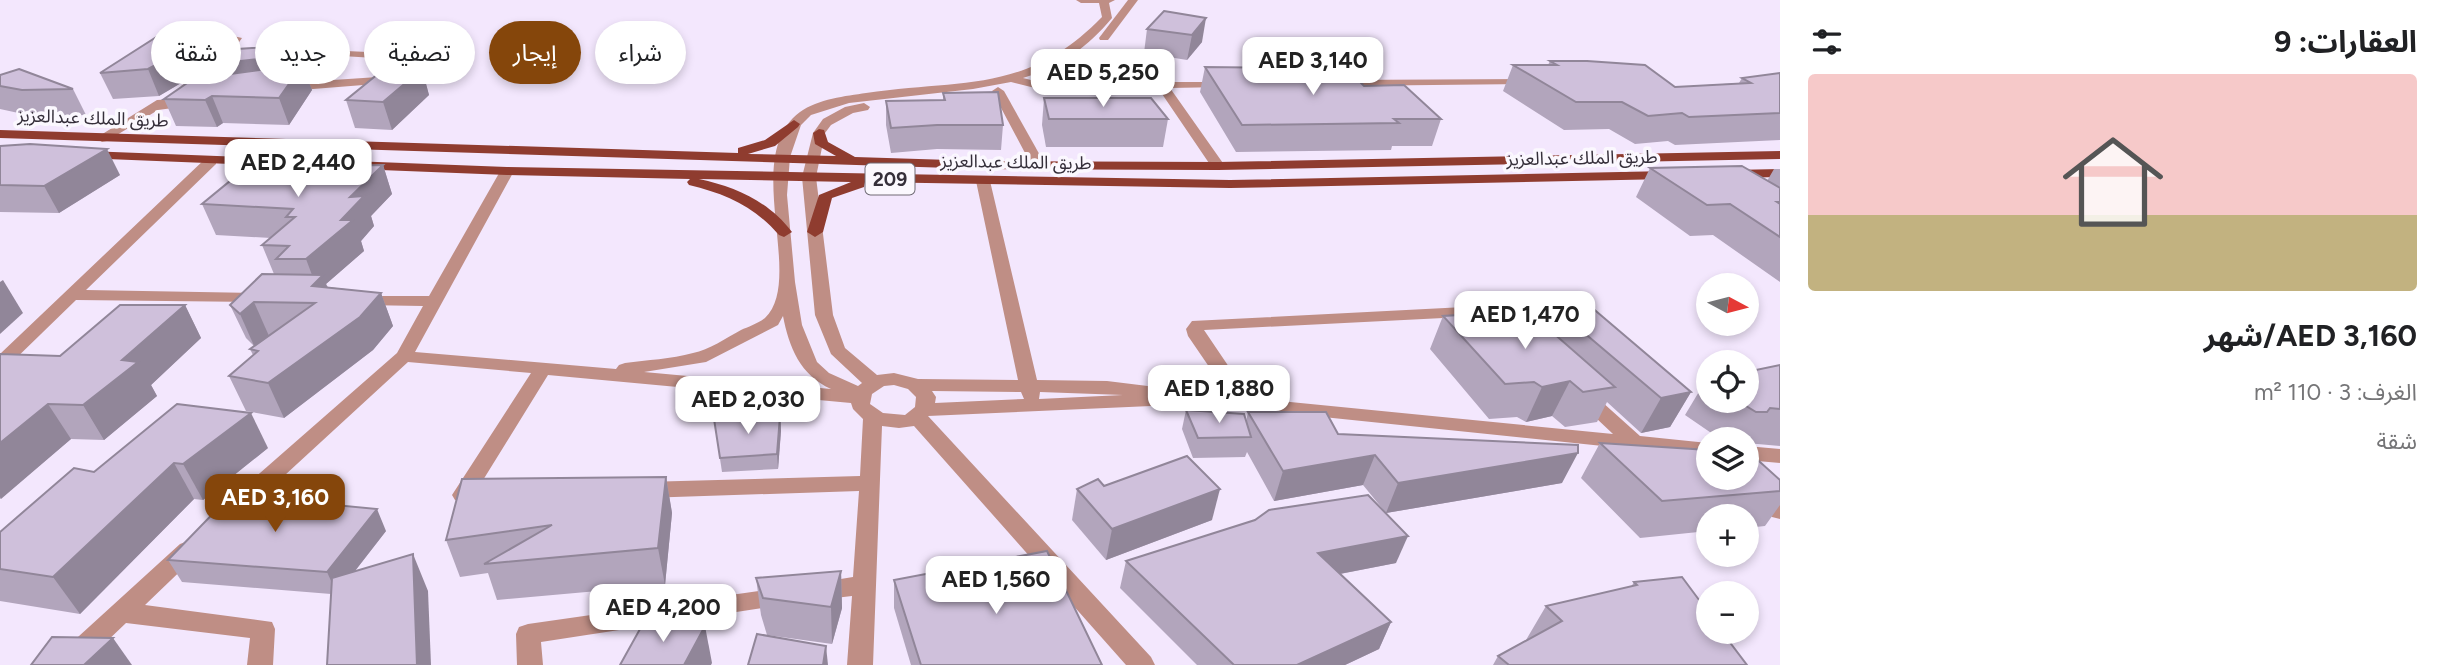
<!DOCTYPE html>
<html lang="ar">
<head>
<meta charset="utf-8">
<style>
	:root { --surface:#fff; --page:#f6f6f6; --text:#202124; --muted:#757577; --accent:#85460b }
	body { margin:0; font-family:Figtree,"Noto Sans Arabic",sans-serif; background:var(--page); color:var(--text); direction:rtl; height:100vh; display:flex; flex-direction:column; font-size:26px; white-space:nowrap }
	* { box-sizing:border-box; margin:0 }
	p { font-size:23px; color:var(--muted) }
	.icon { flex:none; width:38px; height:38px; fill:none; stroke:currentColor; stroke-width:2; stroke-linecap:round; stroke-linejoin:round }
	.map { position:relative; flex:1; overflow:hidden; direction:ltr }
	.sheet { display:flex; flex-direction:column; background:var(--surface); width:665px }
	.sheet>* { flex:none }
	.top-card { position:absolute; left:21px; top:21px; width:665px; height:63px; direction:rtl; display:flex; gap:14px }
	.needle { width:46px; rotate:97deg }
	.fabs { position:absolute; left:1696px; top:273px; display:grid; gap:14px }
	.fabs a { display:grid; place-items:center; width:63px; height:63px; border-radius:50%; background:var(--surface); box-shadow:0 4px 10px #0003; font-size:35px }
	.price { position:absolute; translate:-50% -60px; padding:0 16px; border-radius:14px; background:#fff; color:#222; font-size:23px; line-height:46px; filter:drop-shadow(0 2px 4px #0008) }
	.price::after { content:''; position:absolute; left:50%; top:42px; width:21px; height:16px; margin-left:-10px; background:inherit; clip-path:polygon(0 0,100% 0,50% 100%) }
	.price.on { background:var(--accent); color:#fff }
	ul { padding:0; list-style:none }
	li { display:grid; align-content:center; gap:14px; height:371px; padding:0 28px }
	li span { display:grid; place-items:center; height:217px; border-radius:7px; color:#555 }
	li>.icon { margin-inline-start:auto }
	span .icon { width:126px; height:126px; fill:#fffc; stroke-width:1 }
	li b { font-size:30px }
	h2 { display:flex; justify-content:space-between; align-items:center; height:84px; padding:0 28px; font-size:30px }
	.tag { padding:0 24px; border-radius:32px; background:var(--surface); box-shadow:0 4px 10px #0003; font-size:24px; line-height:63px }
	.tag.on { background:var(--accent); color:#fff }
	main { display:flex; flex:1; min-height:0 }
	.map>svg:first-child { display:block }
</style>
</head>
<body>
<main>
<section class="sheet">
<h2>العقارات: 9<svg class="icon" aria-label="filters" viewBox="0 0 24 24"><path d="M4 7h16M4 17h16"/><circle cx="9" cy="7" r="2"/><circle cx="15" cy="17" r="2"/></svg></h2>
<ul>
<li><span style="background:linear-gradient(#f6c9c9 65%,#c2b280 0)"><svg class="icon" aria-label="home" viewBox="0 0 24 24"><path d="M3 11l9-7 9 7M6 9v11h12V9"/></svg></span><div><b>AED 3,160/شهر</b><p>الغرف: 3 · 110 m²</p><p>شقة</p></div></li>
</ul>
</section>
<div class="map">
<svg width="1780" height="665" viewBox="0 0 1780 665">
	<rect width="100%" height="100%" fill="#f3e7fd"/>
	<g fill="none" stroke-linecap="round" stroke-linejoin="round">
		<g fill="#bf8e85" fill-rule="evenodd">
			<path d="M1076,0H1115L1109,3L1112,18C1088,47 1060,67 1023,78L1039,82H1228V86L1224,87L1170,88L1225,166L1223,169H1213L1158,88L1039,89L1011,82L973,89L849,103L811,115L801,125L790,157L787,195L795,282L802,325L817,362L829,373L858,386L862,383L831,354L815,315L802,177L813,133L823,119L845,107L864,103L870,107L868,110L853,113L831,125L825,133L816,177L833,315L845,348L877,375L894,373L918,379L1018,380L976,181L983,177L990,181L1037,380L1107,381L1229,396L1188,336L1186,329L1192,321L1484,306C1499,310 1509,316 1519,328L1516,332H1504L1490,319L1483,316L1204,330L1250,398L1613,434L1578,401L1575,397L1578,393H1592L1640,436L1708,443V457L1160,400L1151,406L928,416L1151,657L1155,665H1126L914,426L899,428L882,426L873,665H847L852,596L818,600L810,598L806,591L810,584L853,577L859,491L644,498L636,495L633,490L636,485L644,482L860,476L863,419L853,409L851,403L548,375L475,493L474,500L466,503L455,500L452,495L531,373L408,362L237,519L229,521L221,519L218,513L221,507L397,353L423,306L362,305L356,304L354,300L356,296H429L502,168L507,167L514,171L415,352L616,369L619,365L625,363C647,360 671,359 693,353C709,350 726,338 741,330C748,327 759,323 765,318C806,279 740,156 800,112C818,99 846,96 866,93C963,79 1027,94 1102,17L1099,3H1081ZM783,316C789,347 800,375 831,389L644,372L706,362L778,325ZM894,385L908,389L916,397L915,407L905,415L883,413L870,404L872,394L884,386ZM932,391L1021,392L1024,399L935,403L936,397ZM1040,392L1123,395L1039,399Z"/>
			<path d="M1128,0H1138L1108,40H1100L1099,38Z"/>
			<path d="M233,36L242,38C230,54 203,93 181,90V86L200,75Z"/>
			<path d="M346,51L453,56L459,59L426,80L288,91L282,87L288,83L423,74L441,62L342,56V52Z"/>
			<path d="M1533,79V83L1529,84L1340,86L1334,83L1340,80Z"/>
			<path d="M998,87L1004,91L1046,166L1044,169H1034L1032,166L992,91Z"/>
			<path d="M191,98L195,99V105L158,110L107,141L102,142L96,138L157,100Z"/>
			<path d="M211,157L216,158V164L86,290L261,293L267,294L269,298L267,302L76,300L6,368L0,370V354L206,158Z"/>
			<path d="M1746,446L1780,449V463L1746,460Z"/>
			<path d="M1746,472L1780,499V519L1772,517L1736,483L1733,478H1746Z"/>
			<path d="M188,541L196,544L199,550L196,556L145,605L272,622L275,629L273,665H247L250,638L126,623L82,665H52L56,657L180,544Z"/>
			<path d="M780,588L788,590L792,597L788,604L541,642L543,665H517L516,634L519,627L528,624Z"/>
		</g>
		<g fill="#8f3c2f" fill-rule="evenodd">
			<path d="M794,120L800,124L798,127L775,146L748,154L836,156L815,144L813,133L819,129L824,130L828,142L855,157L982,161L1218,162L1780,151V159L1218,170L982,169L0,138V130L738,153V148L765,140Z"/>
			<path d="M87,151L507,167L1230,180L1669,171L1676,175L1669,179L1230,188L865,182L864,187L832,198L823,232L815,237L807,232L819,195L851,182L699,179C736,187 768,201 792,232L784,237L779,235C754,206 726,194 689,185L687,182L690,179L507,175L82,158L80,155Z"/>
			<path d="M1780,169V177L1732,178L1725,174L1732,170Z"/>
		</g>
	</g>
	<g fill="#b2a5bc">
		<path d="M1164,11L1202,42L1187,60L1144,53L1147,29Z"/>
		<path d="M216,53L198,73L159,96L113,99L100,73Z"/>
		<path d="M1550,61L1675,87L1739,83L1742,78L1780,73V140L1675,145L1668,141L1635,144L1609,129L1564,130L1503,91L1513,65H1548Z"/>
		<path d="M1302,64L1364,86L1441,119L1432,146H1392L1391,150L1236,152L1200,92L1205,67L1301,68Z"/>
		<path d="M326,69L320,79L308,80L312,90L289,125L223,123L217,127L176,126L164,99Z"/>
		<path d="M422,69L429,95L392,130L355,128L346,100Z"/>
		<path d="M0,75L73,89L86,115L37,117L0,109Z"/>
		<path d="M943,93L1003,125L1001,150L937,149L891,153L886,125V101L943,100Z"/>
		<path d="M1044,98L1168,119L1163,147H1046L1042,125Z"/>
		<path d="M0,146L120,175L59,213L0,212Z"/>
		<path d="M383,165L392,194L371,216L374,226L361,241L364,251L326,284L328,287L381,293L393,326L373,350L284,418L246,411L229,376L253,355L250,349L254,346L246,338L230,305L274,274L262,245L271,238L216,235L202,204L291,167Z"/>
		<path d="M1650,168L1767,181L1774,169H1780V282L1713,235L1690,236L1636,197Z"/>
		<path d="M185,305L201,338L151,385L157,396L104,440L71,439L0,499V354L60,356Z"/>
		<path d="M1556,309L1691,392L1670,427L1641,433L1607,402L1597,422L1565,427L1552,416L1526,422L1517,417L1489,419L1430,349L1443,316L1547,328Z"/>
		<path d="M1780,365V446L1746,443V439H1720L1685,415L1706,380H1708V401H1746Z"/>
		<path d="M1186,410L1246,422L1248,412L1338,434L1562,483L1386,513L1363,485L1274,501L1247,452L1245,457L1193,458L1182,429Z"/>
		<path d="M780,416L781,431L778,469L722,472L714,419Z"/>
		<path d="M1600,443L1780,480V505L1765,526L1746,528V516H1708V531L1640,538L1581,478Z"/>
		<path d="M268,448L203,500L194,499L80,614L0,601V532L94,472Z"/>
		<path d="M666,477L672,513L665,585L497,600L488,573L460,577L446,540Z"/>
		<path d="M1104,486L1212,520L1106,560L1072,520L1077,489Z"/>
		<path d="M386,531L355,571L428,591L331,594L182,582L168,560Z"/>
		<path d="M1126,561L1396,563L1340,574L1391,622L1379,649L1345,665H1197L1120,588Z"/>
		<path d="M841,571L842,608L832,644L767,635L761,615L756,578Z"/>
		<path d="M894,580L1102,665H911L894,608Z"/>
		<path d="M1634,582L1747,665H1493L1498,656L1526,640L1546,606L1631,587Z"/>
	</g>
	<g fill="#918699">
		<path d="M1206,18L1202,42L1187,60L1192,35Z"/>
		<path d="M206,29L216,53L198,73L159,96L148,69Z"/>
		<path d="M318,44L326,69L320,79L308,80L312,90L289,125L279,98L225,90L214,64Z"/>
		<path d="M422,69L429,95L392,130L383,102Z"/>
		<path d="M212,96L223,123L217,127L205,100Z"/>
		<path d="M107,149L120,175L59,213L44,186Z"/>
		<path d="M383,165L392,194L371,216L374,226L361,241L364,251L326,284L335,307L312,286L315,283L306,259L341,220L350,197Z"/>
		<path d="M3,280L23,313L0,334V282Z"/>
		<path d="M381,293L393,326L373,350L284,418L268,383Z"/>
		<path d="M254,302L269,336L255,348L240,314Z"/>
		<path d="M185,305L201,338L151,385L157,396L104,440L83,405L122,360Z"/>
		<path d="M1570,381L1552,416L1526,422L1542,387Z"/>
		<path d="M1691,392L1670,427L1641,433L1661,398Z"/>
		<path d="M48,404L71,439L1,499L0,497V443Z"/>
		<path d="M251,413L268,448L203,500L183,464Z"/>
		<path d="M780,416L781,431L778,469L777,454Z"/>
		<path d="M1578,453L1562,483L1386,513L1398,483Z"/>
		<path d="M1375,455L1363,485L1274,501L1283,471Z"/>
		<path d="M174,463L194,499L80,614L53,577Z"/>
		<path d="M666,477L672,513L665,585L658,548Z"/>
		<path d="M1220,489L1212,520L1106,560L1112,529Z"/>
		<path d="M377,509L386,531L337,594L327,572Z"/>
		<path d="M1408,536L1396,563L1308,580L1318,553Z"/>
		<path d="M413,554L428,591L431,665H417Z"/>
		<path d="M841,571L842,608L832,644L831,607Z"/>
		<path d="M1391,622L1379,649L1345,665H1297Z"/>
		<path d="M705,626L712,663L711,665H684Z"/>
		<path d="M113,638L132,665H84Z"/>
		<path d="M826,646L828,665H823Z"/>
	</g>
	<g fill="#cfc0db" stroke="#918699" stroke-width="2">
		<path d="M1164,11L1206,18L1192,35L1147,29Z"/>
		<path d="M169,29H206L188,48L148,69L100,73Z"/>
		<path d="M318,44L311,53L214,64L237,49Z"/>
		<path d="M1550,61H1587L1645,65L1675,87L1751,83L1742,78L1780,73V113L1689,117L1682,113L1648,116L1622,102H1576L1513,65H1557Z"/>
		<path d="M303,64L279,98L212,96L205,100L164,99L193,79Z"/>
		<path d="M1302,64H1343L1364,86L1404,85L1441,119H1394L1399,123L1242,125L1205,67L1306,68Z"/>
		<path d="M19,69L73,89L22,90L0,86V75Z"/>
		<path d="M384,69H422L383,102L346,100Z"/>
		<path d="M998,92L1003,125H937L891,128L886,101L945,100L943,93Z"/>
		<path d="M1044,98H1151L1168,119H1049Z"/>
		<path d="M30,144L107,149L44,186L0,185V146Z"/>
		<path d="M264,153H277L290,164L285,167L383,165L350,197L364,196L341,220H353L306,259H276L289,246L262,245L295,217H286L293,209L202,204Z"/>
		<path d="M1742,166L1780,188V202H1777L1780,204V237L1730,204L1707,205L1650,168Z"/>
		<path d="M262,274L323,275L312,286L381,293L360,317L268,383L229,376L258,351L250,349L315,303L254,302L240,314L230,305Z"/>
		<path d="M120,305H185L122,360L138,362L83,405L48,404L0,443V354L60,356Z"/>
		<path d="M1590,306L1691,392L1661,398L1556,309Z"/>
		<path d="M1528,311L1615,387L1583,392L1570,381L1542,387L1534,382L1505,384L1443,316Z"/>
		<path d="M1780,365V409L1770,408L1767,412H1756L1738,401H1746V372Z"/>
		<path d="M177,404L251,413L183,464L174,463L53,577L0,569V532L74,468L94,472Z"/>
		<path d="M1186,410L1244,414L1251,437L1198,438Z"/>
		<path d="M1248,412H1326L1338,434L1578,445V453L1398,483L1375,455L1283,471Z"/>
		<path d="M780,416L777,454L720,458L714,419Z"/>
		<path d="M1600,443L1708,450V478H1746V453H1750L1780,480V491L1662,501Z"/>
		<path d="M1187,456L1220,489L1112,529L1077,489L1098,479L1104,486Z"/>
		<path d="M666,477L658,548L484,564L552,525L446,540L462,479Z"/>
		<path d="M231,495L377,509L327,572L168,560Z"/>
		<path d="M1368,495L1408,536L1318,553L1391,622L1297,665H1234L1126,561L1255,520L1269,510Z"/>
		<path d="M1047,551L1102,665H921L894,580Z"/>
		<path d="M413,554L417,665H327L332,578Z"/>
		<path d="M841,571L831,607L763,598L756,578Z"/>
		<path d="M1682,577L1708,612V632H1722L1747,665H1509L1498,656L1562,621L1546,606L1637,585L1634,582Z"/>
		<path d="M645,620L705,626L684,665H620Z"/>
		<path d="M757,634L826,646L823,665H748Z"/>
		<path d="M52,637L113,638L84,665H31Z"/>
	</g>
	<g text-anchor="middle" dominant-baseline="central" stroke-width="7" stroke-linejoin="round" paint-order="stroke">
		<g font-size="18" fill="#352f3a" stroke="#fbf8fe">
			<text transform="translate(93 118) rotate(2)">طريق الملك عبدالعزيز</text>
			<text transform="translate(1582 158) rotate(-1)">طريق الملك عبدالعزيز</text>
			<text transform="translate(1016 162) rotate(1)">طريق الملك عبدالعزيز</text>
		</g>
		<rect fill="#fbf8fe" stroke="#706b75" stroke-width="2" x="865.5" y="163.5" width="49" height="31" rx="5"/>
		<g font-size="19" font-weight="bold" fill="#352f3a">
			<text x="890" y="179">209</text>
		</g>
	</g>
</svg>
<div class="fabs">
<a><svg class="needle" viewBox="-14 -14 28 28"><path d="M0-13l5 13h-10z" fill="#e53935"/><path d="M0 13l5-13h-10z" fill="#757577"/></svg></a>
<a><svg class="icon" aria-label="locate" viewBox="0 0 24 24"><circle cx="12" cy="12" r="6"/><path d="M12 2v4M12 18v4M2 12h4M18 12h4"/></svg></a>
<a><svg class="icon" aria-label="layers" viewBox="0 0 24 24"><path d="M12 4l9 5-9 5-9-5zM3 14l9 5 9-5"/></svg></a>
<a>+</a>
<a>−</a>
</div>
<b class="price" style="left:1313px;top:97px">AED 3,140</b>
<b class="price" style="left:1103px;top:109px">AED 5,250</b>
<b class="price" style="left:298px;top:199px">AED 2,440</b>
<b class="price" style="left:1525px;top:351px">AED 1,470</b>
<b class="price" style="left:1219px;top:425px">AED 1,880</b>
<b class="price" style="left:748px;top:436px">AED 2,030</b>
<b class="price on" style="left:275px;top:534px">AED 3,160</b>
<b class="price" style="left:996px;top:616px">AED 1,560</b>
<b class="price" style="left:663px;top:644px">AED 4,200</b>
<div class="top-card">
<a class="tag">شراء</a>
<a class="tag on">إيجار</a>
<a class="tag">تصفية</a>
<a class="tag">جديد</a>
<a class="tag">شقة</a>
</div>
</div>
</main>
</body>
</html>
